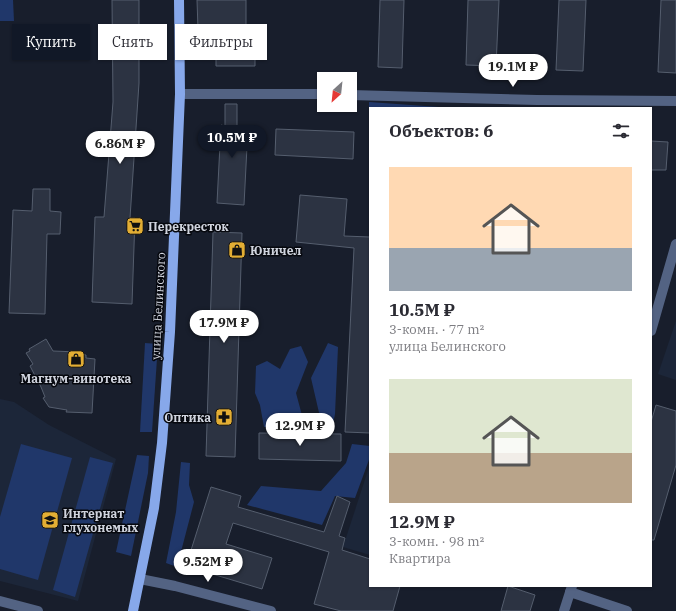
<!DOCTYPE html>
<html lang="ru">
<head>
<meta charset="utf-8">
<style>
	:root { --surface:#fff; --page:#f7f7f7; --text:#2b2b33; --muted:#7c7c81; --accent:#111827 }
	body { margin:0; font-family:"IBM Plex Serif",serif; background:var(--page); color:var(--text); height:100vh; display:flex; flex-direction:column; font-size:15px; white-space:nowrap }
	* { box-sizing:border-box; margin:0 }
	p { font-size:13px; color:var(--muted) }
	.icon { flex:none; width:22px; height:22px; fill:none; stroke:currentColor; stroke-width:2; stroke-linecap:round; stroke-linejoin:round }
	.map { position:relative; flex:1; overflow:hidden }
	.panel { position:absolute; left:369px; top:107px; width:283px; height:480px; display:flex; flex-direction:column; background:var(--surface); border-radius:0px; box-shadow:0 1px 3px #0004 }
	.panel>* { flex:none }
	.banner { position:absolute; left:12px; top:24px; width:297px; height:36px; display:flex; gap:8px }
	.needle { width:26px; rotate:207deg }
	.fabs { position:absolute; left:317px; top:72px; display:grid; gap:8px }
	.fabs a { display:grid; place-items:center; width:40px; height:40px; border-radius:0px; background:var(--surface); box-shadow:0 1px 3px #0004; font-size:20px }
	.price { position:absolute; translate:-50% -34px; padding:0 9px; border-radius:14px; background:#fff; color:#222; font-size:13px; line-height:26px; filter:drop-shadow(0 1px 2px #0008) }
	.price::after { content:''; position:absolute; left:50%; top:24px; width:12px; height:9px; margin-left:-6px; background:inherit; clip-path:polygon(0 0,100% 0,50% 100%) }
	.price.active { background:var(--accent); color:#fff }
	ul { padding:0; list-style:none }
	li { display:grid; align-content:center; gap:8px; height:212px; padding:0 20px }
	li span { display:grid; place-items:center; height:124px; border-radius:0px; color:#555 }
	li>.icon { margin-inline-start:auto }
	span .icon { width:72px; height:72px; fill:#fffc; stroke-width:1 }
	li b { font-size:17px }
	h2 { display:flex; justify-content:space-between; align-items:center; height:48px; padding:0 20px; font-size:17px }
	.chip { padding:0 14px; border-radius:0px; background:var(--surface); box-shadow:0 1px 3px #0004; font-size:14px; line-height:36px }
	.chip.active { background:var(--accent); color:#fff }
	.map>svg:first-child { display:block }
</style>
</head>
<body>
<div class="map">
<svg width="676" height="611" viewBox="0 0 676 611">
	<rect width="100%" height="100%" fill="#181e2c"/>
	<g fill="#1c2639">
		<path d="M676,321V380L658,374Z"/>
		<path d="M0,399L14,402L49,425L116,459L78,601L0,581Z"/>
		<path d="M370,464V555L343,547Z"/>
	</g>
	<g fill="#20376a">
		<path d="M0,0H13L14,21H0Z"/>
		<path d="M369,102L453,108H370V158H369Z"/>
		<path d="M145,343L158,344L152,432H140Z"/>
		<path d="M328,343L338,347L335,414L332,429L264,427L260,405L255,393L256,366L267,361L280,369L290,349L301,346L308,362L296,393L303,419L320,417L311,378Z"/>
		<path d="M21,444L72,458L38,580L0,569V517Z"/>
		<path d="M352,444L370,446V457L355,498L335,496L322,525L247,505L261,486L321,491L346,463Z"/>
		<path d="M137,455L149,456L148,473L131,556L116,552Z"/>
		<path d="M90,457L113,463L75,597L53,590Z"/>
		<path d="M181,462L190,463L189,485L194,502L177,567L166,563L176,512Z"/>
	</g>
	<g fill="#2c3342" stroke="#555e6e">
		<path d="M112,0H139V83L130,218H135L132,304L92,302L95,217H104L113,102Z"/>
		<path d="M197,0H246V41H255V66H216V29H198Z"/>
		<path d="M380,0H404L402,68L378,67Z"/>
		<path d="M468,0H499L496,66L466,65Z"/>
		<path d="M559,0H586L583,71L556,70Z"/>
		<path d="M661,0H676V73L658,72Z"/>
		<path d="M225,104H237V126L248,127L244,205L217,203L221,125L225,126Z"/>
		<path d="M276,129L354,132L353,159L275,155Z"/>
		<path d="M651,141L668,142L666,170H651Z"/>
		<path d="M33,189H50V211L61,212L60,234H47L45,314L9,313L13,210L32,211Z"/>
		<path d="M300,195L347,199L344,236L370,237V433L345,432L354,248L296,242Z"/>
		<path d="M213,232L242,233L235,457L206,456Z"/>
		<path d="M46,339L53,351L78,352V354L86,355V358L95,359L92,413L66,412L67,410L49,407L43,398L45,397L41,387L30,366L33,364L26,353L30,351L29,349Z"/>
		<path d="M656,405L676,411V465L654,540H651V422Z"/>
		<path d="M259,433L341,434V461L259,459Z"/>
		<path d="M211,487L241,496L238,507L324,532L337,496L350,502L339,536L345,538L342,550L370,559V586H400L393,611H341L314,604L329,552L233,523L226,544L272,558L262,589L189,567L190,564L186,566Z"/>
		<path d="M508,586L535,595L530,611H501Z"/>
	</g>
	<g fill="none" stroke-linecap="round" stroke-linejoin="round">
		<g stroke="#536383" stroke-width="10">
			<path d="M180,94H324"/>
			<path d="M350,95L537,100L676,101"/>
			<path d="M651,331L676,244"/>
			<path d="M140,579L175,586L271,611"/>
			<path d="M570,592L627,611"/>
			<path d="M0,601L38,611"/>
			<path d="M564,611L572,586"/>
		</g>
		<path stroke="#87a8ea" stroke-width="10" d="M133,611L154,508L162,443L170,332L180,94L179,0"/>
	</g>
	<defs>
		<symbol id="supermarket-square" viewBox="-11 -11 22 22"><rect x="-9" y="-9" width="18" height="18" rx="4" fill="#e3ae34" stroke="#06080e"/><path d="M-6-5.5h2.5l.6 2H6L4.5 2H-2.5L-4.4-4H-6ZM-1.5 3.2a1.3 1.3 0 1 0 .1 0ZM3 3.2a1.3 1.3 0 1 0 .1 0Z" fill="#111"/></symbol>
		<symbol id="shop-square" viewBox="-11 -11 22 22"><rect x="-9" y="-9" width="18" height="18" rx="4" fill="#e3ae34" stroke="#06080e"/><path d="M-5-2.5h2.3a2.7 3.5 0 0 1 5.4 0H5L5.5 6h-11ZM-1.5-2.5h3a1.5 2.3 0 0 0-3 0Z" fill="#111"/></symbol>
		<symbol id="pharmacy-square" viewBox="-11 -11 22 22"><rect x="-9" y="-9" width="18" height="18" rx="4" fill="#e3ae34" stroke="#06080e"/><path d="M-2-6h4v4h4v4h-4v4h-4v-4h-4v-4h4Z" fill="#111"/></symbol>
		<symbol id="school-square" viewBox="-11 -11 22 22"><rect x="-9" y="-9" width="18" height="18" rx="4" fill="#e3ae34" stroke="#06080e"/><path d="M0-5L7-2L0 1L-7-2ZM-4 1L0 2.5L4 1V4Q0 6-4 4Z" fill="#111"/></symbol>
	</defs>
	<g fill-rule="evenodd">
		<use href="#supermarket-square" x="125" y="216" width="20" height="20"/>
		<use href="#shop-square" x="227" y="240" width="20" height="20"/>
		<use href="#shop-square" x="66" y="349" width="20" height="20"/>
		<use href="#pharmacy-square" x="214" y="407" width="20" height="20"/>
		<use href="#school-square" x="40" y="510" width="20" height="20"/>
	</g>
	<g text-anchor="middle" dominant-baseline="central" stroke-width="3" stroke-linejoin="round" paint-order="stroke">
		<g font-size="12" font-weight="bold" fill="#d0d4de" stroke="#06080e" text-anchor="start">
			<text x="148" y="226">Перекресток</text>
			<text x="250" y="250">Юничел</text>
			<text x="76" y="378" text-anchor="middle">Магнум-винотека</text>
			<text x="211" y="417" text-anchor="end">Оптика</text>
			<text x="63" y="513">Интернат<tspan x="63" dy="14">глухонемых</tspan></text>
		</g>
		<g font-size="12" fill="#d0d4de" stroke="#06080e">
			<text transform="translate(158 306) rotate(-87)">улица Белинского</text>
		</g>
	</g>
</svg>
<div class="fabs">
<a><svg class="needle" viewBox="-14 -14 28 28"><path d="M0-13l5 13h-10z" fill="#e53935"/><path d="M0 13l5-13h-10z" fill="#7c7c81"/></svg></a>
</div>
<b class="price" style="left:513px;top:88px">19.1M ₽</b>
<b class="price active" style="left:232px;top:159px">10.5M ₽</b>
<b class="price" style="left:120px;top:165px">6.86M ₽</b>
<b class="price" style="left:224px;top:344px">17.9M ₽</b>
<b class="price" style="left:300px;top:447px">12.9M ₽</b>
<b class="price" style="left:208px;top:583px">9.52M ₽</b>
<div class="banner">
<a class="chip active">Купить</a>
<a class="chip">Снять</a>
<a class="chip">Фильтры</a>
</div>
<section class="panel">
<h2>Объектов: 6<svg class="icon" aria-label="filters" viewBox="0 0 24 24"><path d="M4 7h16M4 17h16"/><circle cx="9" cy="7" r="2"/><circle cx="15" cy="17" r="2"/></svg></h2>
<ul>
<li><span style="background:linear-gradient(#ffd9b3 65%,#9aa5b1 0)"><svg class="icon" aria-label="home" viewBox="0 0 24 24"><path d="M3 11l9-7 9 7M6 9v11h12V9"/></svg></span><div><b>10.5M ₽</b><p>3-комн. · 77 m²</p><p>улица Белинского</p></div></li>
<li><span style="background:linear-gradient(#dfe7d0 60%,#b9a48a 0)"><svg class="icon" aria-label="home" viewBox="0 0 24 24"><path d="M3 11l9-7 9 7M6 9v11h12V9"/></svg></span><div><b>12.9M ₽</b><p>3-комн. · 98 m²</p><p>Квартира</p></div></li>
</ul>
</section>
</div>
</body>
</html>
